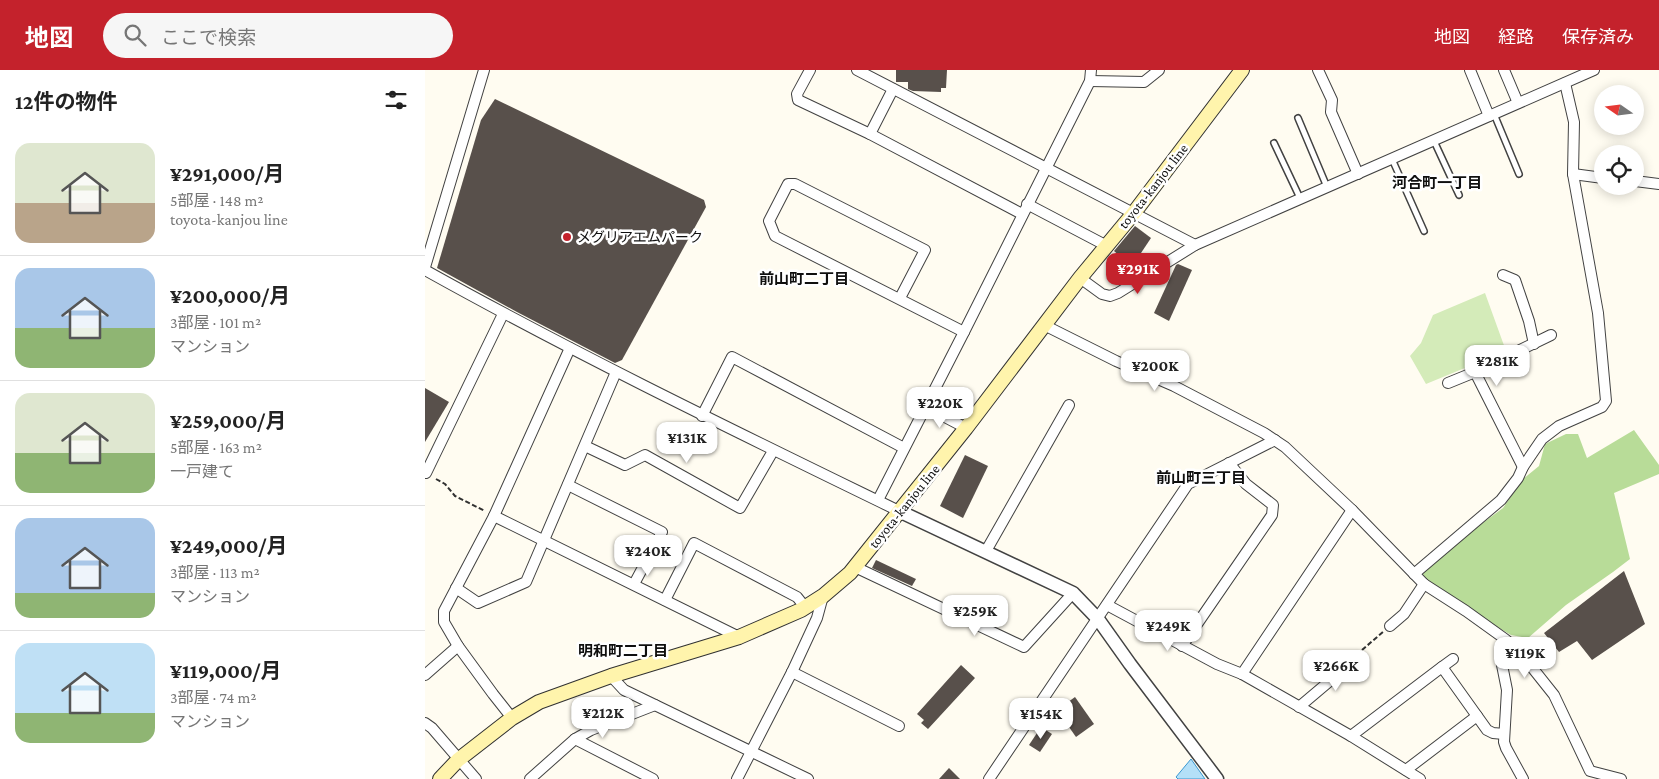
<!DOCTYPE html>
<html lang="ja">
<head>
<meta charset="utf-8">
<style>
	:root { --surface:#fff; --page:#f6f6f6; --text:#222; --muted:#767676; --line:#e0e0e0; --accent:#c4222c }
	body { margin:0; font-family:"Crimson Pro","Noto Sans JP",serif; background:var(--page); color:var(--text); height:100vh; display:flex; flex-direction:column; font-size:19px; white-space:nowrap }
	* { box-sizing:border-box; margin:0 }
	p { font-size:16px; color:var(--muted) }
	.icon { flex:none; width:28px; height:28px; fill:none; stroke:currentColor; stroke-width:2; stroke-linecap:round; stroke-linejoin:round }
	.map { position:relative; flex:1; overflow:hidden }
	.details { display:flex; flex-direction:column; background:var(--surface); width:425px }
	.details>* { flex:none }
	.needle { width:32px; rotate:284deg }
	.controls { position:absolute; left:1169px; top:15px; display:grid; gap:10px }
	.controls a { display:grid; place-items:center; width:50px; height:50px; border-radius:50%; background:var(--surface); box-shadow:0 2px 12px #0003; font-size:25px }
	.price { position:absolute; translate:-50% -42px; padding:0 11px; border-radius:10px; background:#fff; color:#222; font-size:16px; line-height:32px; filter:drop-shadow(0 1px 2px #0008) }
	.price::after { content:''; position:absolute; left:50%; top:30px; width:15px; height:11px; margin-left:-8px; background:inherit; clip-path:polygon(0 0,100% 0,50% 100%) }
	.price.on { background:var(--accent); color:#fff }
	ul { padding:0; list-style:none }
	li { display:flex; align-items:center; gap:15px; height:125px; padding:0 15px }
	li+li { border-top:1px solid var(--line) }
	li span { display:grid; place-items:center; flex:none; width:140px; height:100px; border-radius:15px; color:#555 }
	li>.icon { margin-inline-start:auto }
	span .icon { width:60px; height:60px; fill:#fffc; stroke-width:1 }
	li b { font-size:21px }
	h2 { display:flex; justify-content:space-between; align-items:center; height:60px; padding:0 15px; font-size:21px }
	header { display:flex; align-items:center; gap:30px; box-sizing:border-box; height:70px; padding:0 25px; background:var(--accent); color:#fff }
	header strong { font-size:24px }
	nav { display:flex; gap:28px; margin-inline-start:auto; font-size:18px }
	.search { width:350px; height:45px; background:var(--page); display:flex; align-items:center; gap:12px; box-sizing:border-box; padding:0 18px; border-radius:28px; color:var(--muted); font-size:19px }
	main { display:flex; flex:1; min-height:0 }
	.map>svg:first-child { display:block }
</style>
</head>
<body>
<header>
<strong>地図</strong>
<div class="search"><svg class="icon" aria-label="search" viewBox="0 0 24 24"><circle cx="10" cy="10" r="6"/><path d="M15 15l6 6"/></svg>ここで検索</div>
<nav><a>地図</a><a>経路</a><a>保存済み</a></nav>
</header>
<main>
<section class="details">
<h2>12件の物件<svg class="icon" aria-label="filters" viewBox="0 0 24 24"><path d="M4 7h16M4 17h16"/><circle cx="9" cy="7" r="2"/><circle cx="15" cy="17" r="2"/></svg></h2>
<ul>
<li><span style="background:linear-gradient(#dfe7d0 60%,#b9a48a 0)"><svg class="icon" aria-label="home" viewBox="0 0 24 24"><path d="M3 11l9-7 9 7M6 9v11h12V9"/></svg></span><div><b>¥291,000/月</b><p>5部屋 · 148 m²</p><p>toyota-kanjou line</p></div></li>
<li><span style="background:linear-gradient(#a9c7e8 60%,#8fb573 0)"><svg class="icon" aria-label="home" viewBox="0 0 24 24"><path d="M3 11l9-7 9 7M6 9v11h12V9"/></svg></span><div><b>¥200,000/月</b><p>3部屋 · 101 m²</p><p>マンション</p></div></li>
<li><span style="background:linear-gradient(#dfe7d0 60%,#8fb573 0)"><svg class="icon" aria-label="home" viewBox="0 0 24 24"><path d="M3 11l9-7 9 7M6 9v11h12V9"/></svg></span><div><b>¥259,000/月</b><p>5部屋 · 163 m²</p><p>一戸建て</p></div></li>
<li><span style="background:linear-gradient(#a9c7e8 75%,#8fb573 0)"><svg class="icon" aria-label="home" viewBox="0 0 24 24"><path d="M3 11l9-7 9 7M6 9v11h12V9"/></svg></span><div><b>¥249,000/月</b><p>3部屋 · 113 m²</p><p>マンション</p></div></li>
<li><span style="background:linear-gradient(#bfe0f5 70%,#8fb573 0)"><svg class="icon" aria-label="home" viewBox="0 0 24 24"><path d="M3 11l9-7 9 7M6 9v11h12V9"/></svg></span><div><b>¥119,000/月</b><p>3部屋 · 74 m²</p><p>マンション</p></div></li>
</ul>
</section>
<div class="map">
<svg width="1234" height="709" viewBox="0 0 1234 709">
	<rect width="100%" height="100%" fill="#fffcf1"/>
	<path fill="#d4ebb9" d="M1060,223L1081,281L1001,314L985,286L996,273L1008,245Z"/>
	<path fill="#b8dc98" d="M1209,360L1234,395V404L1189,423L1205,489L1188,502L1141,535L1103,568L1086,565L999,514L998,502L1036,469L1078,438L1098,409L1114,396L1120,374L1141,364H1153L1162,388Z"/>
	<path fill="#b4e0f8" stroke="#3997d1" d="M766,689L780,709H753L751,707Z"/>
	<g fill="#58504b">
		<path d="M471,0H522L521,18H516V22L488,21L483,19V12H471Z"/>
		<path d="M70,29L279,130L281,137L197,290L190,293L92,242L12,198L56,50Z"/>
		<path d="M710,156L726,168L710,192L703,193L689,181Z"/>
		<path d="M753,194L767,200L744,251L729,243L751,195Z"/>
		<path d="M0,318L24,332L0,372Z"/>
		<path d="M540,385L563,396L538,448L515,436Z"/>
		<path d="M451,490L491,509L487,516L447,498Z"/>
		<path d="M1199,501L1220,554L1167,590L1152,571L1134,582L1119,563Z"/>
		<path d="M536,595L550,608L503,659L496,653L499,650L492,644Z"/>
		<path d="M650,627L669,654L651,667L632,640Z"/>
		<path d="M616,657L627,664L615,682L604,675Z"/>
		<path d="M524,698L535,709H514Z"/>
	</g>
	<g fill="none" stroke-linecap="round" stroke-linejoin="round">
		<defs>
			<g id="service">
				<path d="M1069,44L1094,104"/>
				<path d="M873,48L902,117"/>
				<path d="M1009,71L1034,125"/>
				<path d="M849,73L875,128"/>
				<path d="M967,89L999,161"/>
			</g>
			<g id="minor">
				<path d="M385,0L372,24L373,30L445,64L597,144"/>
				<path d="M432,0L770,175"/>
				<path d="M893,0L907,30L906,42L933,104"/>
				<path d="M1045,0L1064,46"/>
				<path d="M1079,0L1093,33"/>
				<path d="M665,11L719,12L734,0"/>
				<path d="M445,64L468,19"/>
				<path d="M1148,104L1178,108"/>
				<path d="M1210,111L1234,114"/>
				<path d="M602,134L682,176"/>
				<path d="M0,197L59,0"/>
				<path d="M0,200C156,287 316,364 476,442"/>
				<path d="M1078,205L1090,210L1104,251L1109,274"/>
				<path d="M655,208L677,224L685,226L693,223L770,175L1169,0"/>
				<path d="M475,228L500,180L370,114H363L344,151L350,166L539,262"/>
				<path d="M619,255L691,291L749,316L839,363L860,377L927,440L999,514L1041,541L1080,569L1094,581L1129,625L1165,701L1196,709"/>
				<path d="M1023,313L1050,302"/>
				<path d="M501,337L541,358"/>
				<path d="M277,346L307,287L479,378"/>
				<path d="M160,376L200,395L220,385L315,438L348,381"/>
				<path d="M1098,397L1050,302L1126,265"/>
				<path d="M1,403L78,244"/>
				<path d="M143,415L237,462L209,514"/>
				<path d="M453,430L539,262L665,11L666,0"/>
				<path d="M69,446L314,567"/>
				<path d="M561,481L644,335"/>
				<path d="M430,497L599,577L648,523"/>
				<path d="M989,504L1076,430L1093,408L1098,397L1117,369L1134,356L1177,337L1181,331L1173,243L1148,104L1149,52L1140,13"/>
				<path d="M31,518L53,533L101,512L191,302"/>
				<path d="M240,530L269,473L372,527L380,537"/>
				<path d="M682,535L792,594L817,604L926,666L995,709"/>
				<path d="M965,556L979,544L999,514"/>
				<path d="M1087,574L1078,589L1077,595L1082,620L1079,672L1081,678L1098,709"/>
				<path d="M757,576L847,445L848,435L821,414L804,393"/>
				<path d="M1017,597L1028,589"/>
				<path d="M367,602L474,656"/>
				<path d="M817,604L927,440"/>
				<path d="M0,605L33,576"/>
				<path d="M186,606L199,620L383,709"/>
				<path d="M874,637L932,588"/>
				<path d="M87,648L68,624L33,576L19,552V541L69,446L145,278"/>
				<path d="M0,653L7,658L51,709"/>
				<path d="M926,666L1017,597L1062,660L1068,663L1079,664"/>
				<path d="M981,700L1052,646"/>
				<path d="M105,709L150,669"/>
				<path d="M228,709L150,669L166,660L230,635"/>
				<path d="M312,709L367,602L392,548L398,526"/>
				<path d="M564,709L763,414L850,370"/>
			</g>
			<path id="tertiary" d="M476,442L648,523L673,549L705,594L792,709"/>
			<path id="secondary" d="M15,709L33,690L87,648L114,632L186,606L314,567L376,540L398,526L425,503L541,358L655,208L708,144L817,0"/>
		</defs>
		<use href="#service" stroke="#424242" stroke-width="8"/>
		<use href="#minor" stroke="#424242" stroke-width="12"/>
		<use href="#tertiary" stroke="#424242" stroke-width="15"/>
		<use href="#secondary" stroke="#313131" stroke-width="16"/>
		<g stroke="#313131" stroke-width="2" stroke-dasharray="5 2.5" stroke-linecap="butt">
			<path d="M11,409L20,414L30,426L60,441"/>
			<path d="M937,580L958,562"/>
		</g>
		<use href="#service" stroke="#fff" stroke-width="5"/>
		<use href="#minor" stroke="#fff" stroke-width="10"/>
		<use href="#tertiary" stroke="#fff" stroke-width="12"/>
		<use href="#secondary" stroke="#fff4ac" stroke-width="14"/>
	</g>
	<circle fill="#c4222c" stroke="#fff" stroke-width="2" cx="142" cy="167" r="5"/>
	<g text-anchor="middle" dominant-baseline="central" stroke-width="5" stroke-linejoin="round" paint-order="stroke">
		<g font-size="14" fill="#0f0f0f" stroke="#fff">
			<text transform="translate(728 116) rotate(-52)">toyota-kanjou line</text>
			<text transform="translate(479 436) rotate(-51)">toyota-kanjou line</text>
		</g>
		<g font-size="14" fill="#0f0f0f" stroke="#fff" text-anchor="start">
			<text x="152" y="167">メグリアエムパーク</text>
		</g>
		<g font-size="15" font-weight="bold" fill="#0f0f0f" stroke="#fff">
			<text x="1012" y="113">河合町一丁目</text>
			<text x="379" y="209">前山町二丁目</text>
			<text x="776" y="408">前山町三丁目</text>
			<text x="198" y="581">明和町二丁目</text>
		</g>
	</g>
</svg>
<div class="controls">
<a><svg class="needle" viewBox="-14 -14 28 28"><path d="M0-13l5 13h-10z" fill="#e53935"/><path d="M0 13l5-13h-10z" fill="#767676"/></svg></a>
<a><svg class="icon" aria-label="locate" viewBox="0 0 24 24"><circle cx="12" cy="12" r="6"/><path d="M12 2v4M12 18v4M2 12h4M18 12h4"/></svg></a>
</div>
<b class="price on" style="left:713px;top:225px">¥291K</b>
<b class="price" style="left:1072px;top:317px">¥281K</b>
<b class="price" style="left:730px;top:322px">¥200K</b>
<b class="price" style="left:515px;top:359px">¥220K</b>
<b class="price" style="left:262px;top:394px">¥131K</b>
<b class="price" style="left:223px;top:507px">¥240K</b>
<b class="price" style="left:550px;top:567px">¥259K</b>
<b class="price" style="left:743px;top:582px">¥249K</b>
<b class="price" style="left:1100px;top:609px">¥119K</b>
<b class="price" style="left:911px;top:622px">¥266K</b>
<b class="price" style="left:178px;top:669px">¥212K</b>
<b class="price" style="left:616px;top:670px">¥154K</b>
</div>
</main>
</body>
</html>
